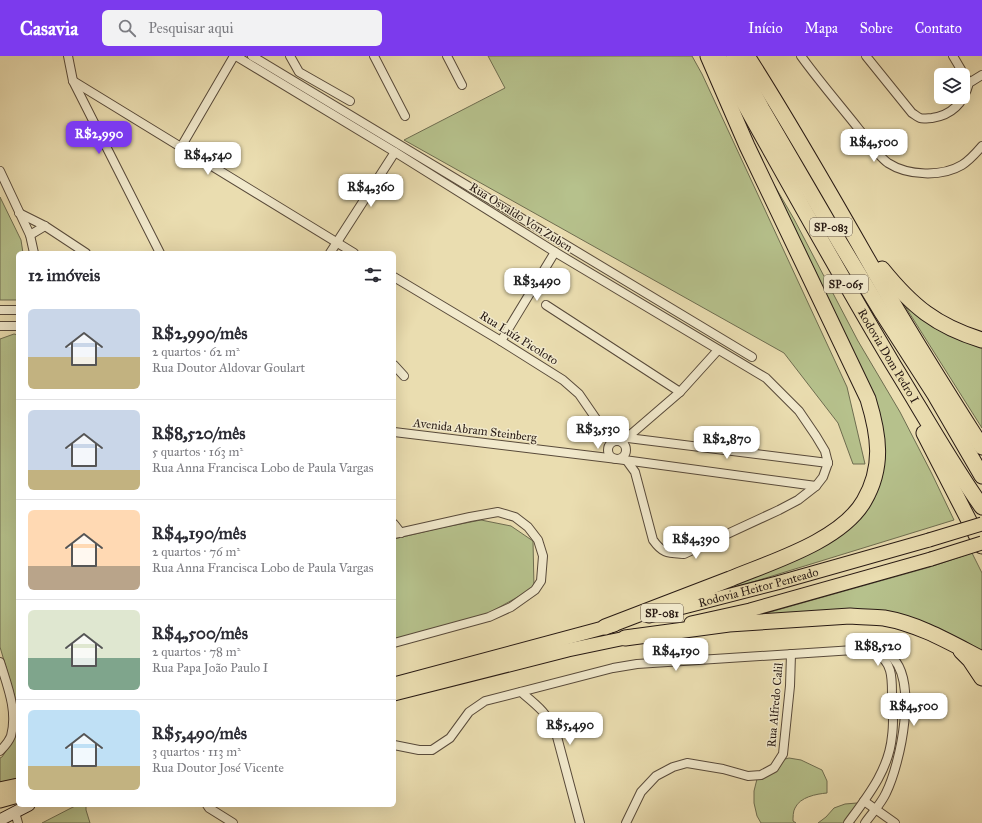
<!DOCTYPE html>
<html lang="pt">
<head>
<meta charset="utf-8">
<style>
	:root { --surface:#fff; --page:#f2f2f3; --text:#2b2b33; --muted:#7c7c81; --line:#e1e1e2; --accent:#7c3aed }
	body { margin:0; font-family:"IM FELL Great Primer",serif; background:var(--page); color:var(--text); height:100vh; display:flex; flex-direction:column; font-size:15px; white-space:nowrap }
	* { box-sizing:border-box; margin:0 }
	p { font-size:13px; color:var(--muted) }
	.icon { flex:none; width:22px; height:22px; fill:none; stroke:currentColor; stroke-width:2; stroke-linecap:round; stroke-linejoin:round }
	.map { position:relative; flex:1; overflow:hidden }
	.side { position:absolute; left:16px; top:195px; width:380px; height:556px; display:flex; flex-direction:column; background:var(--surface); border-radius:6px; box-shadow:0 4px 16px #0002 }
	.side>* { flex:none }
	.buttons { position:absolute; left:934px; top:12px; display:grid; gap:8px }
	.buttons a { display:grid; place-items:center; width:36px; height:36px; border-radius:6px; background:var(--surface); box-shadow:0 4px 16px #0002; font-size:20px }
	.price { position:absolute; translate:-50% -34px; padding:0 9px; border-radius:8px; background:#fff; color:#222; font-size:13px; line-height:26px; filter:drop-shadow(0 1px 2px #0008) }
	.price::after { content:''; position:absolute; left:50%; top:24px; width:12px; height:9px; margin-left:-6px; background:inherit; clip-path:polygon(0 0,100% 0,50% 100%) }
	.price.on { background:var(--accent); color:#fff }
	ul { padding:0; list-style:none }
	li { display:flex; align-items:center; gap:12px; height:100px; padding:0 12px }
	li+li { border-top:1px solid var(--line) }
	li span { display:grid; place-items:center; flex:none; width:112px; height:80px; border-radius:6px; color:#555 }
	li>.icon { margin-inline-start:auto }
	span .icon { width:48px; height:48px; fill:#fffc; stroke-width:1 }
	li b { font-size:17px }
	h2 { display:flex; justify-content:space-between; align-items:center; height:48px; padding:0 12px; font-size:17px }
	header { display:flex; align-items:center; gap:24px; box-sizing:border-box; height:56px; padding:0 20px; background:var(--accent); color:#fff }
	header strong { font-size:19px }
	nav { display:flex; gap:22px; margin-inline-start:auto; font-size:14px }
	.search { width:280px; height:36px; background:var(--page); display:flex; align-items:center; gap:10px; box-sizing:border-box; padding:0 14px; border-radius:6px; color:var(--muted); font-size:15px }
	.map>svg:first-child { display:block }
</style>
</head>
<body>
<header>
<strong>Casavia</strong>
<div class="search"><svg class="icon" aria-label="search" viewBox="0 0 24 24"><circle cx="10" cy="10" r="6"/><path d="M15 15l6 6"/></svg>Pesquisar aqui</div>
<nav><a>Início</a><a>Mapa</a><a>Sobre</a><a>Contato</a></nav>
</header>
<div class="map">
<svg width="982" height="767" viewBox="0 0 982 767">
	<rect width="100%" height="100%" fill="#eaddb0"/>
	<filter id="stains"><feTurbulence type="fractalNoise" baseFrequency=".005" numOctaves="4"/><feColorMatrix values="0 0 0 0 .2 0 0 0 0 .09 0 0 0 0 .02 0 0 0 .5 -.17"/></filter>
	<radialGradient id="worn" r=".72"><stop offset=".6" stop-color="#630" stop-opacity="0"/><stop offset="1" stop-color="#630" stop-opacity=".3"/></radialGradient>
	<g fill="#b6c18c" stroke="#6e6d50">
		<path d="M488,0H692L702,18L847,331L865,408H853L838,367L784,297L404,84L505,32Z"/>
		<path d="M762,108L794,163L858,285L900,356L932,418L954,464L691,545L841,476L882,393Z"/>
		<path d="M0,141L21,184L23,197H18V244H0Z"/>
		<path d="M903,247L982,288V372Z"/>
		<path d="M14,278L18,279V722L0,727V702L2,701L18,677L16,645L0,591V283Z"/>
		<path d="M481,464L511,470L533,485L534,532L487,558L394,584V483L440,472Z"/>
		<path d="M972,497L982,517V597L929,568L763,558L930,511Z"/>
		<path d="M789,702L801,704L822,714L827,725V737C816,738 800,741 795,752C793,755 793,762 793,765L796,767H761L757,760L754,747V735L757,723L777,705Z"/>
		<path d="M857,747H859L854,767H818L826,761L834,752L845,748Z"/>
		<path d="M77,749H86V754L90,767H42Z"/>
	</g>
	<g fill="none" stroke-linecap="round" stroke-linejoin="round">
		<defs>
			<g id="street">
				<path d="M68,0L73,25L160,197"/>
				<path d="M236,0L395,96L555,196L766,322L799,355L816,380L825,395L828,407"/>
				<path d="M252,0L752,301"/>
				<path d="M290,0L299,16L350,45"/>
				<path d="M374,0L405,60"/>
				<path d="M447,0L462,29"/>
				<path d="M801,0C819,25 839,48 858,72C866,82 878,100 888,107C908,120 942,121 962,109C970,104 976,97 982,90"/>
				<path d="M866,0L912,57C914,58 917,61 920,62C923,63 929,62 932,62C952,59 964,46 969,27L982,19"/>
				<path d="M953,0L969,27"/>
				<path d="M73,25L354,197"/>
				<path d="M181,91L234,0"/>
				<path d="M0,115L30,179L34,197"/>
				<path d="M19,157L45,170L86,197"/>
				<path d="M30,179L45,170"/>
				<path d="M330,197L395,96"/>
				<path d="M394,221L501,285L563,324L579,338L612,386"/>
				<path d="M546,249L680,336"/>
				<path d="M0,254H18"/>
				<path d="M0,270H18"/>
				<path d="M501,285L555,196"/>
				<path d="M394,309L404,320"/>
				<path d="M394,376L617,403L816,430"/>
				<path d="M628,382L828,407"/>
				<circle cx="617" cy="394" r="9"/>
				<path d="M622,386L680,336L718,294"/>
				<path d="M627,405L635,416L653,484C663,498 668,497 684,498L779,454L798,444L816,430L823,421L828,407"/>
				<path d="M394,468L401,477"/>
				<path d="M394,478L470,461L498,456L515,461L528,471L538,484L543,500L541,525L535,534L511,551L489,561L394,587"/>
				<path d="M0,606C7,629 18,655 11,680C9,685 4,691 0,695"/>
				<path d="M521,636C539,651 546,656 556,677L580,767"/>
				<path d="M394,689L419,694H432L450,682L469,656L485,645L613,612L637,608L869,593C876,594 884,594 889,599C920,620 900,709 886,737C881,748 872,757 865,767"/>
				<path d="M864,745L895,767"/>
				<path d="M207,749L209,752L233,767"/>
				<path d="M15,756L18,767"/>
				<path d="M626,767L641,736L656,720L673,711L687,707L723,713L748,720L761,719L774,712L783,698L790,630L791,598"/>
				<path d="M848,767C867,741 889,714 892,680C894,666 893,652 892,637C892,621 892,606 876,597"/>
			</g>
			<path id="secondary" d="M0,764L29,749"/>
			<g id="primary">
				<path id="s1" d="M649,560L777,527L929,484"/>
				<path d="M691,567L750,554L931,503"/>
				<path d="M394,628L614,569"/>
				<path d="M394,638L568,594L635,580"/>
				<path d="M0,733L18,729"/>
				<path d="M0,745L18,740"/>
			</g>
			<g id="highway">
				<path id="s2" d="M718,0C776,104 833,208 894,310C923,357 950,406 982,451"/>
				<path d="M734,0L762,53L840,187L881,255L935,339L982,420"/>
				<path d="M747,0C797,78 842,159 888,239C918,290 950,341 982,391"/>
				<path d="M882,213C912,250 936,270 982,284"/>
				<path d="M924,377L982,490"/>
				<path d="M605,571C647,555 688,539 730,523C771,506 841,485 864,445C884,411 879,379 868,343L747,90L708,0"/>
				<path d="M625,582L729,568L850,560C861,561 873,561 884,562C919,568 951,587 982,603"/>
				<path d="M961,595L970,604L982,622"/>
			</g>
		</defs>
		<use href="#street" stroke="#584a3a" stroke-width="10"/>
		<use href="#secondary" stroke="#271913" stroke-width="13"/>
		<use href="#primary" stroke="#271913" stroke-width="15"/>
		<use href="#highway" stroke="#271913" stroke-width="17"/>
		<use href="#street" stroke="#f1e9cc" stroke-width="8"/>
		<use href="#secondary" stroke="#f1e9cc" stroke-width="11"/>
		<use href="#primary" stroke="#eaddb0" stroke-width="13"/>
		<use href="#highway" stroke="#eaddb0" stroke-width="15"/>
		<defs>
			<g id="primary-bridge">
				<path d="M929,484L982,468"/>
				<path d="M931,503L982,487"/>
			</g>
		</defs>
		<use href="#primary-bridge" stroke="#271913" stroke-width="15" stroke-linecap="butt"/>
		<use href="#primary-bridge" stroke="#eaddb0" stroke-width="13"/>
	</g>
	<g text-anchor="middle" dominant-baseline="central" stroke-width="3" stroke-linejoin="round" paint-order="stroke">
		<g fill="#f1e9cc" stroke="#64574a" stroke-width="1">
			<rect x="810" y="162" width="42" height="18" rx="3"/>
			<rect x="824" y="219" width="44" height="18" rx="3"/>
			<rect x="641" y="548" width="42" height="18" rx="3"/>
		</g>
		<g font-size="11" font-weight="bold" fill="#271913">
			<text x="831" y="171">SP-083</text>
			<text x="846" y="228">SP-065</text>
			<text x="662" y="557">SP-081</text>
		</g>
		<g font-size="12" fill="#271913" stroke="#f1e9cc">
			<text transform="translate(521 161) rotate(32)">Rua Osvaldo Von Zuben</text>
			<text transform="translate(519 282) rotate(32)">Rua Luíz Picoloto</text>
			<text stroke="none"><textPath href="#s2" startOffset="345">Rodovia Dom Pedro I</textPath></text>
			<text transform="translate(475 374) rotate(7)">Avenida Abram Steinberg</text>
			<text stroke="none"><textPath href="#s1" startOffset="113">Rodovia Heitor Penteado</textPath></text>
			<text transform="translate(775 649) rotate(-85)">Rua Alfredo Calil</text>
		</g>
	</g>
	<rect width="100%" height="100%" filter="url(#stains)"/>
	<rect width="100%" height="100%" fill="url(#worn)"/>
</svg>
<div class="buttons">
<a><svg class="icon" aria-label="layers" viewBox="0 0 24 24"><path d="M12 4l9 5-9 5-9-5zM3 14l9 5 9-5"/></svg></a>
</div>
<b class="price on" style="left:99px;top:99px">R$2,990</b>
<b class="price" style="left:874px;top:107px">R$4,500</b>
<b class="price" style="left:208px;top:120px">R$4,540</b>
<b class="price" style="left:371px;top:152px">R$4,360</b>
<b class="price" style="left:537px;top:246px">R$3,490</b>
<b class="price" style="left:598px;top:394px">R$3,530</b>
<b class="price" style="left:727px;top:404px">R$2,870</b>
<b class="price" style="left:696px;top:504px">R$4,390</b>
<b class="price" style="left:878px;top:611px">R$8,520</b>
<b class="price" style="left:676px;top:616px">R$4,190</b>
<b class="price" style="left:914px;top:671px">R$4,500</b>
<b class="price" style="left:570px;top:690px">R$5,490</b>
<section class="side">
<h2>12 imóveis<svg class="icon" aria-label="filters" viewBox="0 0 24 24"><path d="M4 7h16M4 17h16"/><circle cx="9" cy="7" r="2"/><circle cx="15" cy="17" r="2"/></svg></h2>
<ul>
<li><span style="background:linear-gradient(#c9d6e8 60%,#c2b280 0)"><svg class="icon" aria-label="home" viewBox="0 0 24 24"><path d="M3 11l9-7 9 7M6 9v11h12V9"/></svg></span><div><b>R$2,990/mês</b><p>2 quartos · 62 m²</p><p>Rua Doutor Aldovar Goulart</p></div></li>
<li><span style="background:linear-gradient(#c9d6e8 75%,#c2b280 0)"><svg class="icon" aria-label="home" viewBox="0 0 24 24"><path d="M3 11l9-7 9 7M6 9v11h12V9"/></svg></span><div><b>R$8,520/mês</b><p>5 quartos · 163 m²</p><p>Rua Anna Francisca Lobo de Paula Vargas</p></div></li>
<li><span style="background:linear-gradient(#ffd9b3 70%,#b9a48a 0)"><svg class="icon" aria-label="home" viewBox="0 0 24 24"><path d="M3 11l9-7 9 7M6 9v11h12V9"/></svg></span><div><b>R$4,190/mês</b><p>2 quartos · 76 m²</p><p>Rua Anna Francisca Lobo de Paula Vargas</p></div></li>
<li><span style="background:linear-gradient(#dfe7d0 60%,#7fa58c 0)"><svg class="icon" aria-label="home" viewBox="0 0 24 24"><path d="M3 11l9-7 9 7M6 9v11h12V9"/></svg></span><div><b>R$4,500/mês</b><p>2 quartos · 78 m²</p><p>Rua Papa João Paulo I</p></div></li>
<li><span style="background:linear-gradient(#bfe0f5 70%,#c2b280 0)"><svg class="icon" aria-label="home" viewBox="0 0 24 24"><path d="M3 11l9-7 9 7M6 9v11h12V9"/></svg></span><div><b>R$5,490/mês</b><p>3 quartos · 113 m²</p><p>Rua Doutor José Vicente</p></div></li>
</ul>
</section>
</div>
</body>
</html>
